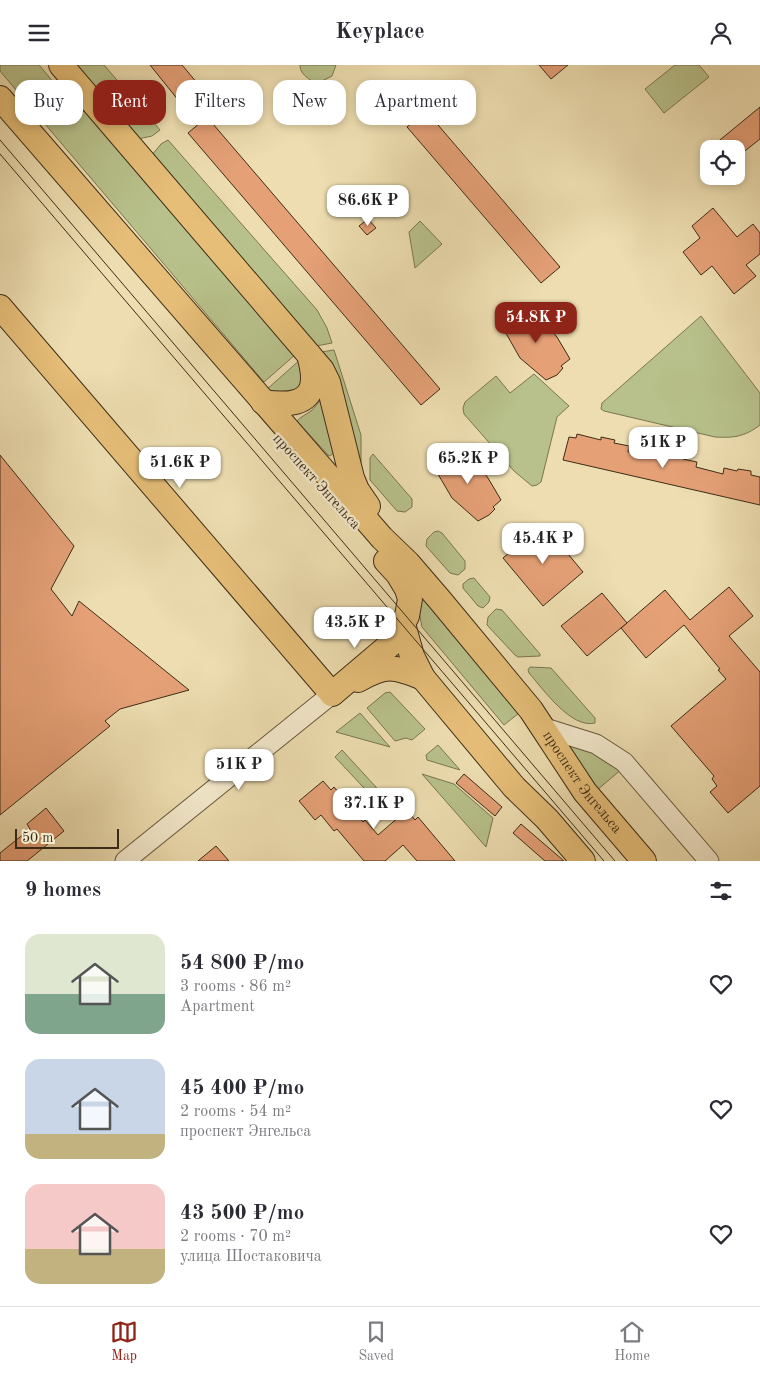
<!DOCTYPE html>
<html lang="en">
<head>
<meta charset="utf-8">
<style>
	:root { --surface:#fff; --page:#f2f2f3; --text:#2b2b33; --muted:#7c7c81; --line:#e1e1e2; --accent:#8f2418 }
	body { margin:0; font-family:"Old Standard TT",serif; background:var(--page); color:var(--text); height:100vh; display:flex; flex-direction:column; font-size:19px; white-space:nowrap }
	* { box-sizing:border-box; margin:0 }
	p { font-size:16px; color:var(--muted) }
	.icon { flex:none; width:28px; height:28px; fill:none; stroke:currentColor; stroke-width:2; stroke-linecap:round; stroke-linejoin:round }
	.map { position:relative; height:796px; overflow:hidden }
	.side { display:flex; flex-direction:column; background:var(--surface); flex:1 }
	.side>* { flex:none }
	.hud { position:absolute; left:15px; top:15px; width:500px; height:45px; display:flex; gap:10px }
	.tools { position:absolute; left:700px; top:75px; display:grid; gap:10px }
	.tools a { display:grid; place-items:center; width:45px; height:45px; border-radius:10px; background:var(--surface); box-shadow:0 2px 8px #0003; font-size:25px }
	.scale { position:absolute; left:15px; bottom:12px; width:104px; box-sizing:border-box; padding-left:5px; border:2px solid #3c2c17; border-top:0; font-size:14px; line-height:18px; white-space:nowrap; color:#3c2c17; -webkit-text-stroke:4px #f3e9cc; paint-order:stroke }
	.price { position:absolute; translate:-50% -42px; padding:0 11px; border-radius:10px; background:#fff; color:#222; font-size:16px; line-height:32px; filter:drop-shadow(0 1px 2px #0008) }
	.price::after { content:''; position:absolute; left:50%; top:30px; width:15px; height:11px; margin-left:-8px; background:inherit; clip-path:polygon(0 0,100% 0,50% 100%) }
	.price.active { background:var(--accent); color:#fff }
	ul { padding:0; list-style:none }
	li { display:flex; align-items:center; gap:15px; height:125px; padding:0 25px }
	li span { display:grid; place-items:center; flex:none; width:140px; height:100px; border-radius:15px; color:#555 }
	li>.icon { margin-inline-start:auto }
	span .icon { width:60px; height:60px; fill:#fffc; stroke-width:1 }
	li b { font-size:21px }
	h2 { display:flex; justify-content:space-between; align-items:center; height:60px; padding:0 25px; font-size:21px }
	.chip { padding:0 18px; border-radius:15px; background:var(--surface); box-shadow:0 2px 8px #0003; font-size:18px; line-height:45px }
	.chip.active { background:var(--accent); color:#fff }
	header { display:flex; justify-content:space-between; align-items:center; height:65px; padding:0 25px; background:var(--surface); font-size:22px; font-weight:600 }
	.dock { display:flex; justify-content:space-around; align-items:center; height:70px; border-top:1px solid var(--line); background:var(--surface); font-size:14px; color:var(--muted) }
	.dock a { display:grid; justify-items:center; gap:2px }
	.dock .active { color:var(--accent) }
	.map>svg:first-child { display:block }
</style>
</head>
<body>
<header><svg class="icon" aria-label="menu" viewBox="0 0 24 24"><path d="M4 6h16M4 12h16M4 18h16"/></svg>Keyplace<svg class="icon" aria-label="person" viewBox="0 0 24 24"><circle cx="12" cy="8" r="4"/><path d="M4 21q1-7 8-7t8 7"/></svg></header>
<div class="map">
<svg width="760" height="796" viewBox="0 0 760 796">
	<rect width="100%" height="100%" fill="#edddb0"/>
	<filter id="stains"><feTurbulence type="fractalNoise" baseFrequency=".004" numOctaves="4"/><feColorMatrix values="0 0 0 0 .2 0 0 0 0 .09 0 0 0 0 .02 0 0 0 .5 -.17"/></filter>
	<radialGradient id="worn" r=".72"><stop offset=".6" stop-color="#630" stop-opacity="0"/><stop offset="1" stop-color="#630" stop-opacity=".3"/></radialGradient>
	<g fill="#b8c18b" stroke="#7a7651">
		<path d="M0,0H39L80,49L87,44L296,289L264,317L0,6Z"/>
		<path d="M75,0H104L160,65L152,71L138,74Z"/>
		<path d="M300,0H336L332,11L320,17L321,24L333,29L336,37L335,45L330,48L320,42L313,40L309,44H304L302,41L303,35L313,17C307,12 300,9 300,0Z"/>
		<path d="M675,0H699L709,12L664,48L645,24Z"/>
		<path d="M168,75L317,245L327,263L332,278L316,281L152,90L161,79Z"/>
		<path d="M420,156L442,179L415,203L409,167Z"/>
		<path d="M701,251L760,328V360C744,372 734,373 715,372L604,346L601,344L602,338Z"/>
		<path d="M334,285L361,370V423L321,287Z"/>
		<path d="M301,294L308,306L293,334L266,325Z"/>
		<path d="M534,309L569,341L557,352L541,417L537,420L532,421L514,406L464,349L463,343L465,337L496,311L510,328Z"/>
		<path d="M321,335L335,387L330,391L328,390L297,356L300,353L311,346Z"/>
		<path d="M373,389L412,434V442L405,447L397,446L370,415V393Z"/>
		<path d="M438,466L442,468L465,496V504L458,510L450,508L426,481L427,474L434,467Z"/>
		<path d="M474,513L490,532L489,537L483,543L478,541L463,523V519L469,514Z"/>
		<path d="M417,525L519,648L504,660L422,562L419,547Z"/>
		<path d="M496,544L502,545L540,589V591L518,592L515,590L487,560L488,552Z"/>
		<path d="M530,602L551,603L595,653V658C571,664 543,624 529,608L528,605Z"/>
		<path d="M390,627L425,664L412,675L406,673L395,676L367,643L385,628Z"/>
		<path d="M360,648L390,682L336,667Z"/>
		<path d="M575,678L622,704L597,725L570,683L569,680Z"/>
		<path d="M438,680L460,705L427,695L426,690Z"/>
		<path d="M342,685L386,733L379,739L335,692Z"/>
		<path d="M422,709L454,719L493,753L486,782Z"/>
	</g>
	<g fill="#e5a076" stroke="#3c2c17">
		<path d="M150,0H182L203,25L183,41Z"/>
		<path d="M539,0H568L551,14Z"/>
		<path d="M760,42V74L736,93V84H709Z"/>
		<path d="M426,46L560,202L541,218L407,62Z"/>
		<path d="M207,52L440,324L421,340L188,68Z"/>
		<path d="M713,143L737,172L753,159L760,168V189L746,200L756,211L734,229L712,201L701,210L683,187L700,173L692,161Z"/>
		<path d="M368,154L376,163L367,170L359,161Z"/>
		<path d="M528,244L547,260L557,272L570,294L561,301L563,303L557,310L546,315L520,293L503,263L510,253L517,249L519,251Z"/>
		<path d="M577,369L601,375V372L615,375L614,378L629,381L628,387L654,393L655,387L670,391L671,388L684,391L683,394L697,397L696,402L723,409L724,403L737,406L738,404L751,406V410L760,412V440L563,395L569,372L576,373Z"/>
		<path d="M459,384L479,401L488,413L501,435L493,442L495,444L489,450L478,456L452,433L435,404L440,401L438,399L442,393L449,389L451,391Z"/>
		<path d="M0,390L74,481L51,524L72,551L79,536L189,625L120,644L105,656L110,661L0,750Z"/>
		<path d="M543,459L583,507L543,541L503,493Z"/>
		<path d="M729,522L753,551L729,571L760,607V721L728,748L710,727L717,721L712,714L714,711L671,661L726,614L718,605L720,604L684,560L646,593L621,563L665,525L690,555Z"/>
		<path d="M602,528L627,558L587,591L561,561Z"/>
		<path d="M464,709L502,742L495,751L456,718Z"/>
		<path d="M323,716L331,725L334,722L363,757L365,755L378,770L407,745L415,755L418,752L455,796H417L403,780L385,796H364L337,764L334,766L321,750L315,755L299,736Z"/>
		<path d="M46,743L64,766L27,796H0V788L30,764L27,759Z"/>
		<path d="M521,759L564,796H545L513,768Z"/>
		<path d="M216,781L229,796H198Z"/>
	</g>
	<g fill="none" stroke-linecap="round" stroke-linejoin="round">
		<defs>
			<g id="minor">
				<path d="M542,662L596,679L624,697L709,796"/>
				<path d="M125,796L332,629"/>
			</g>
			<g id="major">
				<path d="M61,0L322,305L328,317L352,413L357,425L368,441"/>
				<path id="s1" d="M0,33L382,473L408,498L439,534L531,645L585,727L644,796"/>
				<path d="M0,242L332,629"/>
				<path d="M263,337C283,340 313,342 313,313C313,305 311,297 309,290"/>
				<path d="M403,559L412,591L423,613L514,722L547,754L583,796"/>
				<path d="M358,615C386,599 394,601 423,613"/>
				<path d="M332,629L391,579L407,551L410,534L407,524L398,509L386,496"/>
			</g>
		</defs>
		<use href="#minor" stroke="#68583d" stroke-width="21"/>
		<use href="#major" stroke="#3c2c17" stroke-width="26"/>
		<use href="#minor" stroke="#f3e9cc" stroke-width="19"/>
		<use href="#major" stroke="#e6be78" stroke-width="24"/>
		<g stroke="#3c2c17" stroke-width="1">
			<path d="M0,75L615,796"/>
			<path d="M0,89L604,796"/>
		</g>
	</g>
	<g text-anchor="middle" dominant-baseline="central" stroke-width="4.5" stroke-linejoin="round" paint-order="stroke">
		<g font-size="15" fill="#3c2c17" stroke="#f3e9cc">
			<text transform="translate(316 417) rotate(48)">проспект Энгельса</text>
			<text stroke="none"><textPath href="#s1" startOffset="899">проспект Энгельса</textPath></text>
		</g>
	</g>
	<rect width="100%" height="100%" filter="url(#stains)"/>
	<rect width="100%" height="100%" fill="url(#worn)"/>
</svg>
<div class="tools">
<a><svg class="icon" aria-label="locate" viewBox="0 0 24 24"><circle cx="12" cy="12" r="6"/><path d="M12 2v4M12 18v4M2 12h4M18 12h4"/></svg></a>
</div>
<div class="scale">50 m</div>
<b class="price" style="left:368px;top:162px">86.6K ₽</b>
<b class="price active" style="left:536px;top:279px">54.8K ₽</b>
<b class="price" style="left:663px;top:404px">51K ₽</b>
<b class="price" style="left:468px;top:420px">65.2K ₽</b>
<b class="price" style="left:180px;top:424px">51.6K ₽</b>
<b class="price" style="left:543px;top:500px">45.4K ₽</b>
<b class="price" style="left:355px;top:584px">43.5K ₽</b>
<b class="price" style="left:239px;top:726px">51K ₽</b>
<b class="price" style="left:374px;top:765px">37.1K ₽</b>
<div class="hud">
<a class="chip">Buy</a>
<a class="chip active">Rent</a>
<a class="chip">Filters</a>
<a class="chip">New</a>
<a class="chip">Apartment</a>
</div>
</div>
<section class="side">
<h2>9 homes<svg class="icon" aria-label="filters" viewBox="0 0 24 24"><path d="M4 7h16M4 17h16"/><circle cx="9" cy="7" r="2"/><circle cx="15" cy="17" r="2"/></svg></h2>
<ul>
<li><span style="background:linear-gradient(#dfe7d0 60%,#7fa58c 0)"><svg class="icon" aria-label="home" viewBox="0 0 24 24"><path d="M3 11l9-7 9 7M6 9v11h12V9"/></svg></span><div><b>54 800 ₽/mo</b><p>3 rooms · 86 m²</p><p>Apartment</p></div><svg class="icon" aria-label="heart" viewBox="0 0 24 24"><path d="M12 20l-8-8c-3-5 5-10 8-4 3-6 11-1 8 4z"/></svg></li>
<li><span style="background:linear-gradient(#c9d6e8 75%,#c2b280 0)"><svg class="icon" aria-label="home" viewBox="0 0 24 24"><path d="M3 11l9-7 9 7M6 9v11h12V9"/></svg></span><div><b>45 400 ₽/mo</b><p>2 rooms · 54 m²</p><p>проспект Энгельса</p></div><svg class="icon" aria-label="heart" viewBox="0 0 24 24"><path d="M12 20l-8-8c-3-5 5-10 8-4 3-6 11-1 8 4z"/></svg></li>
<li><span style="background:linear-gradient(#f6c9c9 65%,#c2b280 0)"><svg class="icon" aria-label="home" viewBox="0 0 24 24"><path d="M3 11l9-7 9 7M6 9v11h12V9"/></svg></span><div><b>43 500 ₽/mo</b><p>2 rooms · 70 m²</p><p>улица Шостаковича</p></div><svg class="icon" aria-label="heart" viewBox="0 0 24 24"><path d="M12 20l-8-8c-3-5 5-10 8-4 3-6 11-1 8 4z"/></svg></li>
</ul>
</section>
<nav class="dock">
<a class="active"><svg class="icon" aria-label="map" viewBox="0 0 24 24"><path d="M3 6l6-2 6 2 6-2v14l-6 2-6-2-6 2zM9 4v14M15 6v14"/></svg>Map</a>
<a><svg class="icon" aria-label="saved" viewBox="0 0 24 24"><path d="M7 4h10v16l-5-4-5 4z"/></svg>Saved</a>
<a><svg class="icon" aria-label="home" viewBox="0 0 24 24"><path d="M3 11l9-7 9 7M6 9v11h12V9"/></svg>Home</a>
</nav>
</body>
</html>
